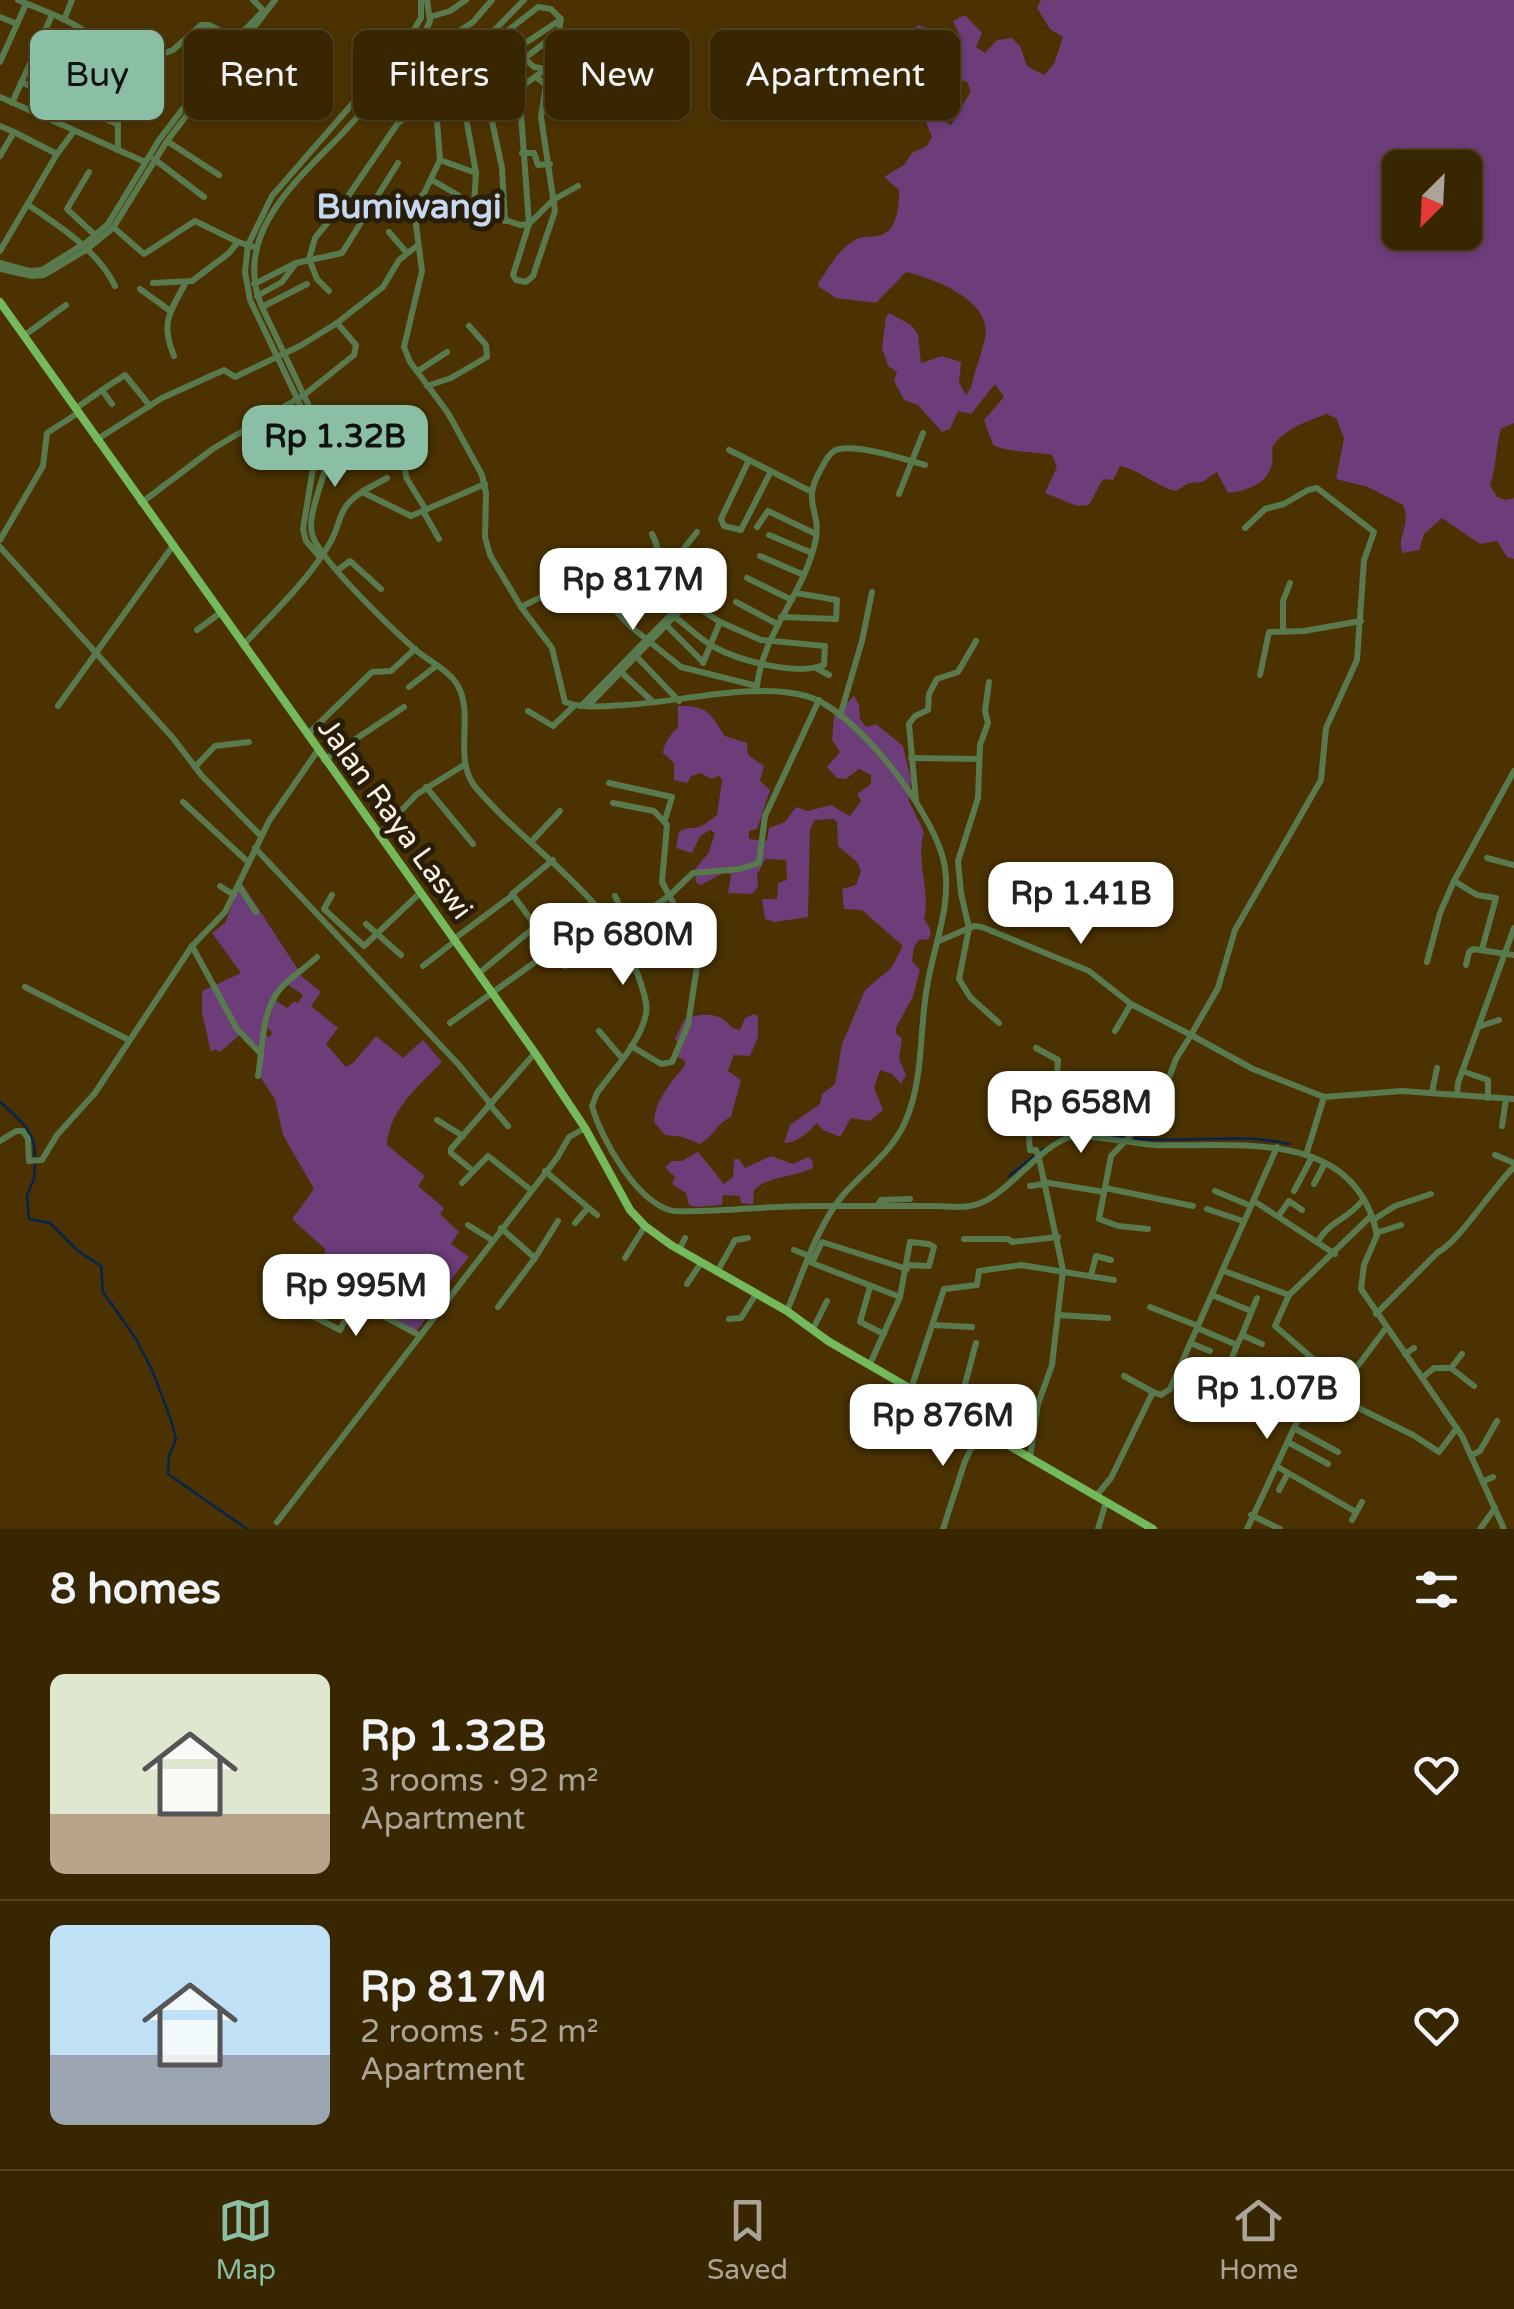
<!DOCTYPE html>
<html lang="en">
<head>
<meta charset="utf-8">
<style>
	:root { --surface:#382600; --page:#3f2e0a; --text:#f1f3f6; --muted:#aba599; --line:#524322; --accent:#8abfa5 }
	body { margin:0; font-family:"Varela Round",sans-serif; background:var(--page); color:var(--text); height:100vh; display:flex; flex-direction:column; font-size:38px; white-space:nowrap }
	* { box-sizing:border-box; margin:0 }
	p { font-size:32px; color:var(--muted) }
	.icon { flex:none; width:55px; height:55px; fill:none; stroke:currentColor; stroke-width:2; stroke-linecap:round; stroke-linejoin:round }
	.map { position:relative; height:1529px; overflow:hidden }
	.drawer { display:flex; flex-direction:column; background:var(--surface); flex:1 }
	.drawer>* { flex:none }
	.top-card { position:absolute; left:30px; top:30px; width:1000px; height:90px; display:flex; gap:20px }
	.needle { width:65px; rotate:204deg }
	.tools { position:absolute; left:1382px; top:150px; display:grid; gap:20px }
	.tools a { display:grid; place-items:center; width:100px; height:100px; border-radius:15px; background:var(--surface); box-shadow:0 2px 8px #0004,0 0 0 2px var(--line); font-size:50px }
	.price { position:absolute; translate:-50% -85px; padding:0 22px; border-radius:20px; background:#fff; color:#222; font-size:32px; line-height:65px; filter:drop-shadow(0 2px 5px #0008) }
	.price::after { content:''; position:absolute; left:50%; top:60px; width:30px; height:22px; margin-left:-15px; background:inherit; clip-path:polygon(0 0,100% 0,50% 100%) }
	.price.current { background:var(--accent); color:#111 }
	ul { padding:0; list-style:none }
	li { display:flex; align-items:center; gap:30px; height:250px; padding:0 50px }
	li+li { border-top:2px solid var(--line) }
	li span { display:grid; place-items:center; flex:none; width:280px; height:200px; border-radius:15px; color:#555 }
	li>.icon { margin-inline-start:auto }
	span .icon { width:120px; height:120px; fill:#fffc; stroke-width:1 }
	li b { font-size:42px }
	h2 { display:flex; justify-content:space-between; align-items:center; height:120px; padding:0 50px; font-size:42px }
	.tag { padding:0 35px; border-radius:15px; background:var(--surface); box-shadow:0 2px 8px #0004,0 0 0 2px var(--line); font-size:35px; line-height:90px }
	.tag.current { background:var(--accent); color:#111 }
	.tab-bar { display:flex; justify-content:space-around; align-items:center; height:140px; border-top:2px solid var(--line); background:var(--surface); font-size:28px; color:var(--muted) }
	.tab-bar a { display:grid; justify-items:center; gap:5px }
	.tab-bar .current { color:var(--accent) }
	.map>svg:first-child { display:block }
</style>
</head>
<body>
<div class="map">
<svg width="1514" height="1529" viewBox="0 0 1514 1529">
	<rect width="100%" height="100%" fill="#4b3200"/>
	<g fill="#6c3d79" fill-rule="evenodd">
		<path d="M1041,0H1514V423L1501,429C1495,449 1497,466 1490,485L1497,497L1506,500L1514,498V559L1507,557L1497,541L1480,544L1442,518L1424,534L1419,550L1403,553C1395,539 1412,525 1403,505L1368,487L1336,479L1344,438L1336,418L1326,414C1306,422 1283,429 1272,448C1277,479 1254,490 1228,493L1217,472L1202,482L1189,483L1176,491C1155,486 1140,470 1120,466L1113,480L1103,479L1089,505L1077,506L1045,493L1057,467L1052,455C1034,451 1008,453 993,445L984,420L1004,397L995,384L971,414L958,411L950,429L942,432L918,405L904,400L894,381L897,372L888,366L882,348L886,317L889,313L911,325L918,334L921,363L942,356L961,362L959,382L966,395L971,388C974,373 985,344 986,332C986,298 934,279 906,272L876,303L836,298L818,286L819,282C829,267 839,249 855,240C862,236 870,237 878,236C898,232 899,206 899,190L884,177L904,165L912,153L927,146L932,137L926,122L930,113L951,125L971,91L967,82C955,77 937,75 927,66C919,59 913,48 905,41L918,25C933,29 939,37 948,48L961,38L953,21L965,15L982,33L976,47L985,53L997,40L1012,38L1020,46L1027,66L1044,75L1054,64L1063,37L1050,29L1037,8ZM1400,168H1465V232H1400Z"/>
		<path d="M854,696L859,705L860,719L866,727L876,724L903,746L911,780L909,801L924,832C915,861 931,889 924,919C928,926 933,929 929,939L919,940L914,947L912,961L920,970L913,996L896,1028V1034L902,1038L899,1059L906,1075L901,1084L892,1074L880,1070L874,1088L883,1110L870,1121L851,1118L840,1137L823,1130L817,1123C808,1132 798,1143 784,1143L790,1125L820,1104L822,1094L835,1084L842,1044L865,990L891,968L903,946L862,910L844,909L842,889L856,885L861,871L857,862L838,846L837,822L834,819L815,820L810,829L808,917L775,922L765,919L762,899H777L778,883L787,880L786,860L765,859L757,875L758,887L752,894L728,893L731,875L725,872L701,885L696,882L695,869L709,852L715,833L710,830L700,836L692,853L676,848C680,829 677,829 695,828C703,827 710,820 717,815L722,780L719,776L711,779L701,773L691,776L687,783L674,780V763L663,753C664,744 671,732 678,728V706C709,705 710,714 725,736L747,743L748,755L764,766L760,781L770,790L757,829L749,831V839L767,841L769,828L785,822L796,807L808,811L831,805L850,816L861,801L857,794L871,784V775L859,769L846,779L837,778L827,767L840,752L832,740L834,716Z"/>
		<path d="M241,882L299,971L269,1003L259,1049L243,1032L220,1052L215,1049L211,1052L202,1013V991L241,973L212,933L225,923Z"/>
		<path d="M300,975L321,992L311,1006L338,1028L326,1044L346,1067L353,1063L376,1036L403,1058L423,1040L442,1062C418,1087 389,1110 387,1145L425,1176L418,1186L444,1208L440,1214L459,1232L451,1244L469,1257L431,1305L433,1309L416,1332L358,1301L334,1282L337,1272L324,1258L325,1249L292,1219L314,1189L283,1135L275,1099L260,1077L266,1036L270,1037L272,1032L267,1028L275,1000L287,1008L294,1001L298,1003L303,995L287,984Z"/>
		<path d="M754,1014L758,1016V1037L750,1056L734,1055L728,1071L741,1080L731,1117C717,1123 713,1137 700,1144L683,1137L665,1135L654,1122C656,1097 670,1085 685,1065V1061L675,1055L679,1044L675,1039L684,1020C694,1015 708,1013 719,1017C730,1021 727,1028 740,1030L745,1018Z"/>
		<path d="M698,1152L724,1184L733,1177L734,1159H739L745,1168L771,1156L793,1164L808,1157L812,1160L813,1168C795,1177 768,1176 754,1190L753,1204L741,1203L740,1196L723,1195L722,1205L696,1207L689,1205L686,1193L672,1184L675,1177L665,1167L672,1161H682Z"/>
	</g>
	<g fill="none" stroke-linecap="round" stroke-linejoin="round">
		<g stroke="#062450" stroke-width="2.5">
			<path d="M0,1102C17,1117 36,1131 35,1156"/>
			<path d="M1131,1138C1183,1144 1238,1132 1289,1144"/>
			<path d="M1054,1142L1075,1132L1123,1137"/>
			<path d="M35,1164L34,1179L27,1195L29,1219L50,1223L78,1251L101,1266L103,1292L136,1339L152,1370L171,1420L176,1439L169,1456L168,1474L247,1529"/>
			<path d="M1009,1176L1043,1149"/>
		</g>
		<g stroke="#587a4e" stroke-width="6">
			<path d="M18,0C55,16 111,31 117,79C120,102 117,127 118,150"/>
			<path d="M253,0L264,11"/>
			<path d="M427,0L430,21L417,51C391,80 365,109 339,137C294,183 232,236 262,307L328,446C330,473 304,514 313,537C324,564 393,630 417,651C430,662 450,671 458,686C474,716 454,754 473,784C528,852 613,894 641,984C644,994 648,1004 646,1014C640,1043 614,1069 597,1093L592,1106C601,1139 638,1205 674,1211C722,1213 771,1205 819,1206C857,1206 895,1206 933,1206C947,1206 965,1209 978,1204C1008,1194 1040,1146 1070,1137C1085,1133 1134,1144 1154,1145C1234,1148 1355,1126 1377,1235L1364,1265L1361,1289L1462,1436L1504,1529"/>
			<path d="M524,0L472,53L458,59L438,88L436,108L440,160L417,208L416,225L422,271L404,347L410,362L448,413L482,475L486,493L485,537L490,555L521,607L552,648L565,702C584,709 605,706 625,705C680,702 753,682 806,696C856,709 938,817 945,868C951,909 933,947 927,987C919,1032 924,1077 906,1120C892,1153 865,1170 843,1195C816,1228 803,1273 787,1311"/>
			<path d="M0,17L17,24"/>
			<path d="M430,17L450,11L466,0"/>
			<path d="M64,20L72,0"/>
			<path d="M427,31L455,34L473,22L492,0"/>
			<path d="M42,37L110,64"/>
			<path d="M503,58L560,20"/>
			<path d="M524,58L534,67L546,69L525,84L520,100L529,224L513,275L516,280L526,282L533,276L555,211L541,117L546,85L536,77"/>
			<path d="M32,59L88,84"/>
			<path d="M0,62L26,4"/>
			<path d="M546,69L562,63L579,52"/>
			<path d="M116,72L173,50L201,25H209L237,39"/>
			<path d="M21,82L78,107L88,84L118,97"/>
			<path d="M486,93L502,168L505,221"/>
			<path d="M202,94L216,103L227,96"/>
			<path d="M0,97L145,162"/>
			<path d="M12,103L52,15"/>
			<path d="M78,107L117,124"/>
			<path d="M0,126L14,132"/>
			<path d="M167,141L219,175"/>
			<path d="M522,153H534L538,165L550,164"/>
			<path d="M57,154L74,131"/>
			<path d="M0,156L14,132L57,154L0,251"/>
			<path d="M154,159L204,197"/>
			<path d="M440,160L476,173L474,205"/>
			<path d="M89,172L67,209L95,235"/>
			<path d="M476,173L467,123L469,106L517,64L559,32L561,19L551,9L538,7L492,43L485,41"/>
			<path d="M432,180L494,216L520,225L529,224L553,200L578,186"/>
			<path d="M421,196L473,223"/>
			<path d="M28,205C60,226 99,252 115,286"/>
			<path d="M113,227L144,254L195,221L238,242"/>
			<path d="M389,232L407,253"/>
			<path d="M0,263L29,271L42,270L87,242L108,224L159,140L236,39L263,11"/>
			<path d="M0,269L32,276L44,275L86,250L113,228L167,141L275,0"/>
			<path d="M153,283L192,281L229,253L238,242L257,248"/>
			<path d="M254,284L296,263L342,253L398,163"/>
			<path d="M140,289L169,310"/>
			<path d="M329,291L317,279L309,259L315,238L342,205L398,123L412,113L436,108"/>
			<path d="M257,296L282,282L294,266"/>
			<path d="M262,307L307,284"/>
			<path d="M25,335L66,305"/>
			<path d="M174,356C160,323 170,312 185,284"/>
			<path d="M418,371L447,352"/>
			<path d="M427,386L451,378L487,357L486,345L469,326"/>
			<path d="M102,390L125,375L150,406"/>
			<path d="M75,409L102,390L112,404"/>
			<path d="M96,440L162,398L224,370L235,377L300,346L337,323"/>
			<path d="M328,446L374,418L400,451L407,479L426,510"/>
			<path d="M729,450L810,491"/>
			<path d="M749,460L721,519L724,526L741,530L771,471"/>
			<path d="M363,491L387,478"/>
			<path d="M899,494L923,433"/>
			<path d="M141,503L214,448L304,395L354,355L356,345L337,323L383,287L399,260L418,245"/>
			<path d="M423,511L439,539"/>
			<path d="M757,527L768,511L816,534"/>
			<path d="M1245,528L1265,509L1284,504L1308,490L1317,488L1374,532L1364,560L1357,660L1326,728L1321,780L1235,930L1218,988L1191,1035L1253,1069L1324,1097L1306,1155"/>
			<path d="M769,535L812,553"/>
			<path d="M0,540L43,466L47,433L78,413"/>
			<path d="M0,547L173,738L202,776L261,836"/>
			<path d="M319,556L306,541L303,529L316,450L305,415L250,300L245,272L248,245L272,196L407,41L421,18V0"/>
			<path d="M760,556L804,575"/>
			<path d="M691,562L682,551L697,532"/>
			<path d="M338,570L350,561L381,589"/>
			<path d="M747,578L792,600"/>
			<path d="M706,579L691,562L630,626L681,667L757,686L756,690"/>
			<path d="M644,583L659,597"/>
			<path d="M660,596L674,610"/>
			<path d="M736,602L777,624"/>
			<path d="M521,607L543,596"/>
			<path d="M675,617C688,627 700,639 714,647C740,661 797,676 824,665L825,646L761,640L720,622L689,602"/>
			<path d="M781,617L836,619L837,600L796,593"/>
			<path d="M664,623L703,662"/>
			<path d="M630,626L616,611C639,585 672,572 652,534"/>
			<path d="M197,630L220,613"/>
			<path d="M1283,632V601L1290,583"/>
			<path d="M243,645C271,616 310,578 330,543C343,520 336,509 362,492L411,516L485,484"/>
			<path d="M636,656L679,701"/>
			<path d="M703,663L720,622"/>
			<path d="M816,668L829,675"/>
			<path d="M621,672L653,702"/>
			<path d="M1260,675L1269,632L1304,631L1361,621"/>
			<path d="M989,682L985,711L988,723L980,745L978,798L958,861L961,893L969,928L959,979L970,997L999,1023"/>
			<path d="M757,686C763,633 803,595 815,543C823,510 800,505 821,469C824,463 828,455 834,451C850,441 908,460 925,465"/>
			<path d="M409,687L436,666"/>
			<path d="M589,705L698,592"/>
			<path d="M58,706L172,547"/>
			<path d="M581,706L706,579"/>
			<path d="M528,711L553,726L574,706"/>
			<path d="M840,716L862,641L872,592"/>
			<path d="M307,735L372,672L391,671L415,649"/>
			<path d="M911,758L979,759"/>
			<path d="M324,760L404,707"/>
			<path d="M195,767L215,746L249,742"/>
			<path d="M609,783L672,797L665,820"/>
			<path d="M426,787L473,844"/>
			<path d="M916,801L909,724L915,716L928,710L929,694L937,679L958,672L976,641"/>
			<path d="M183,802L248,862"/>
			<path d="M613,803L654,811L667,825L662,882L678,912L698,960L688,1025L672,1062L661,1064L631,1046"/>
			<path d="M378,835L417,794L464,765"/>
			<path d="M531,842L560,811"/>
			<path d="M255,848L459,1065L490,1103"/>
			<path d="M1487,858L1514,865"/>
			<path d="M220,886L234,895"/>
			<path d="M239,886L256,912"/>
			<path d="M512,894L553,860"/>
			<path d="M332,895L324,909L364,946L420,893"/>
			<path d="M615,896L627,922"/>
			<path d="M366,924L401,955"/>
			<path d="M454,939L513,895L565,966L669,896L693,873L740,869L759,863L765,816L819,700"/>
			<path d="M939,941L974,926L982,927L1089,971L1131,1004L1191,1035L1176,1059L1158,1107L1111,1156L1099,1219L1118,1226L1148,1229"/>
			<path d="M192,946L237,1029L261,1054"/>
			<path d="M1482,949L1496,898L1477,895L1454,881L1514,771"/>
			<path d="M556,956L586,934L588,924L598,911"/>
			<path d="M1427,962L1440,913L1454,881"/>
			<path d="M1466,965L1469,952L1473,949L1514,955"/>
			<path d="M423,966L455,941"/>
			<path d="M478,974L536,926"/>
			<path d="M25,987L129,1040"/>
			<path d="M450,1023L552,950"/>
			<path d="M1481,1026L1499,1020"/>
			<path d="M599,1031L622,1058"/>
			<path d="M1115,1031L1131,1004"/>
			<path d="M1036,1048L1058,1060L1057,1076L1051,1087"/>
			<path d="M1462,1071L1488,1080V1098"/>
			<path d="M258,1076C263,1048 261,1012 280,989C290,977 306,968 317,957"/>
			<path d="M1432,1092L1437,1068"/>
			<path d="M1457,1095L1458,1083L1514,928"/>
			<path d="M1324,1097L1402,1091L1514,1099"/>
			<path d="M489,1104L508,1126"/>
			<path d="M437,1120L463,1136"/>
			<path d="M1502,1126L1506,1099"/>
			<path d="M1083,1137L1095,1106"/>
			<path d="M0,1141L16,1131H23L28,1139L29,1161L42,1160L57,1135L95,1093L192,946L225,912L269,821L318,750"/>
			<path d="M1495,1155L1514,1163"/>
			<path d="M472,1170L451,1153V1149L535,1053"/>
			<path d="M545,1171L597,1215"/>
			<path d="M1043,1182L1104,1192"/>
			<path d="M462,1183L488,1156L531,1190"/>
			<path d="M1314,1184L1325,1163"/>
			<path d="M1030,1186L1044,1184"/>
			<path d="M1105,1188L1193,1206"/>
			<path d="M1215,1191L1251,1206"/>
			<path d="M1294,1191L1312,1157"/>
			<path d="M1254,1201L1335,1254"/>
			<path d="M878,1205L881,1200L910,1199"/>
			<path d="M1207,1209L1243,1221"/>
			<path d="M1279,1215L1289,1201L1302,1210"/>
			<path d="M1373,1220L1395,1206L1431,1194"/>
			<path d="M575,1223L588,1208"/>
			<path d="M468,1225L492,1240"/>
			<path d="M1376,1233L1401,1225"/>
			<path d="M964,1239H1008L1012,1242L1058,1237"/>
			<path d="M1318,1241C1331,1220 1347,1220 1362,1201"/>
			<path d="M679,1250L685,1238"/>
			<path d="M794,1250L809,1256"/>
			<path d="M535,1258L558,1221"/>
			<path d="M625,1258L645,1226"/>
			<path d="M1224,1271L1289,1295L1371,1216"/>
			<path d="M717,1272L735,1240L748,1238"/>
			<path d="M1091,1275L1096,1256L1111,1260"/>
			<path d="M687,1284L701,1263"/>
			<path d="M334,1286L355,1301"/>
			<path d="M870,1287L860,1322L884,1334"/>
			<path d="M1212,1295L1251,1311"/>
			<path d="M1289,1295L1275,1326L1326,1370L1333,1366L1351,1375L1386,1328"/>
			<path d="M900,1297L812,1263L822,1242L907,1269"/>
			<path d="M498,1307L535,1258L501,1228"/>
			<path d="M1150,1307L1198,1326"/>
			<path d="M303,1311L340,1330L355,1301L419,1335"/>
			<path d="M1376,1314L1438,1252C1458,1243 1493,1187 1514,1167"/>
			<path d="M1058,1315L1108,1318"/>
			<path d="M729,1319L741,1318L756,1294"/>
			<path d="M933,1325L972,1327"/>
			<path d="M1197,1328L1237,1345L1225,1375"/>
			<path d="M813,1329L827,1301"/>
			<path d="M1242,1335L1257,1298"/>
			<path d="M1190,1343L1210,1351"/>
			<path d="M1237,1345L1242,1335L1262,1344"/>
			<path d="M1405,1354L1414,1348"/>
			<path d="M870,1364L900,1297L910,1242L929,1244L934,1247L929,1266L907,1265"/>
			<path d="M1451,1368L1474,1386"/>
			<path d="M1124,1376L1153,1392"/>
			<path d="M1422,1378L1434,1368H1451L1462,1354"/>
			<path d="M1316,1387L1413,1435L1439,1452L1457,1428"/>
			<path d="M911,1389L944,1289L977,1285L979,1271L1021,1265L1114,1280"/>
			<path d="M951,1412L964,1388L976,1343"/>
			<path d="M1294,1428L1338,1452"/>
			<path d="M1288,1442L1328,1464"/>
			<path d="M1472,1455L1480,1451L1497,1421"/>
			<path d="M1030,1457L1038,1404L1052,1365L1063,1270L1039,1158L1036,1150H1030C1027,1128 1033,1101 1051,1087L1139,1127"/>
			<path d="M1276,1466L1356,1512"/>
			<path d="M1484,1481L1493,1477"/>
			<path d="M1279,1490L1288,1473"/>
			<path d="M1096,1496L1111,1478L1153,1392L1161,1395L1170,1389L1277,1147"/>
			<path d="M1251,1515L1280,1529"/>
			<path d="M1352,1520L1362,1502"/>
			<path d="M277,1522L557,1158L569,1137L585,1128"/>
			<path d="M943,1529L965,1461L981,1429"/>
			<path d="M1098,1529L1106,1502"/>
			<path d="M1247,1529L1294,1428L1326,1370"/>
			<path d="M1480,1529L1495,1508"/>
		</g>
		<path stroke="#74ba5d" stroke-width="8" d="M0,302L535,1053L585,1128L630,1210L645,1226L671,1245L787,1311L828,1341L1153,1529"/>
	</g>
	<g text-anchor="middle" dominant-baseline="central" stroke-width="10" stroke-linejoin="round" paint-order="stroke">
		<g font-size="30" fill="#fdf3e5" stroke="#281d09">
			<text transform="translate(395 819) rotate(54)">Jalan Raya Laswi</text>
		</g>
		<g font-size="35" font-weight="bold" fill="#c7d8f2" stroke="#281d09">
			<text x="409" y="207">Bumiwangi</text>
		</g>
	</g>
</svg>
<div class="tools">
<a><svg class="needle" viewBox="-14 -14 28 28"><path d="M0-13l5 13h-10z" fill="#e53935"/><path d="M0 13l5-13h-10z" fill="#aba599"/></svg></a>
</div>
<b class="price current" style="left:335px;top:490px">Rp 1.32B</b>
<b class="price" style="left:633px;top:633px">Rp 817M</b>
<b class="price" style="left:1081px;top:947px">Rp 1.41B</b>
<b class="price" style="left:623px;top:988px">Rp 680M</b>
<b class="price" style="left:1081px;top:1156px">Rp 658M</b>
<b class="price" style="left:356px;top:1339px">Rp 995M</b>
<b class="price" style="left:1267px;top:1442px">Rp 1.07B</b>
<b class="price" style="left:943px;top:1469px">Rp 876M</b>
<div class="top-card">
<a class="tag current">Buy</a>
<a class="tag">Rent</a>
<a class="tag">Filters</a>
<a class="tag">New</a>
<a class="tag">Apartment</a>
</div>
</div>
<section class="drawer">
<h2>8 homes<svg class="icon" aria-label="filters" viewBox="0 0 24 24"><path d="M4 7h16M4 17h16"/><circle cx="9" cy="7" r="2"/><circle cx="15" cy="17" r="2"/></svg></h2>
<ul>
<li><span style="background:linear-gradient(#dfe7d0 70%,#b9a48a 0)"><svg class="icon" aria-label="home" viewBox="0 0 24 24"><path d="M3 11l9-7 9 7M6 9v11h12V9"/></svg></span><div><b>Rp 1.32B</b><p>3 rooms · 92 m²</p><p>Apartment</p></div><svg class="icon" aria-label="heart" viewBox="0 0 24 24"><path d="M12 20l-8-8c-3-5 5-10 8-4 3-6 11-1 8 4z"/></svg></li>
<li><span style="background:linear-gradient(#bfe0f5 65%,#9aa5b1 0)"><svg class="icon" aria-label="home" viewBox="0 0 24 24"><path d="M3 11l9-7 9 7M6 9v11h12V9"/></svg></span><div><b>Rp 817M</b><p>2 rooms · 52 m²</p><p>Apartment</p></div><svg class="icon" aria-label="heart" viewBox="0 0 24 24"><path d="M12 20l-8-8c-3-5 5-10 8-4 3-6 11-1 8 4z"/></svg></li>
</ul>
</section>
<nav class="tab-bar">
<a class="current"><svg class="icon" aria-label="map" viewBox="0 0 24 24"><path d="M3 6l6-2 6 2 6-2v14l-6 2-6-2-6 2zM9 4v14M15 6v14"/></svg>Map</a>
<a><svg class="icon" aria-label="saved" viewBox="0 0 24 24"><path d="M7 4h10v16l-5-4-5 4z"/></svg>Saved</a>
<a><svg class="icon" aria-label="home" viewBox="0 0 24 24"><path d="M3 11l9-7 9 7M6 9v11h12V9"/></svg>Home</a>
</nav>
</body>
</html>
